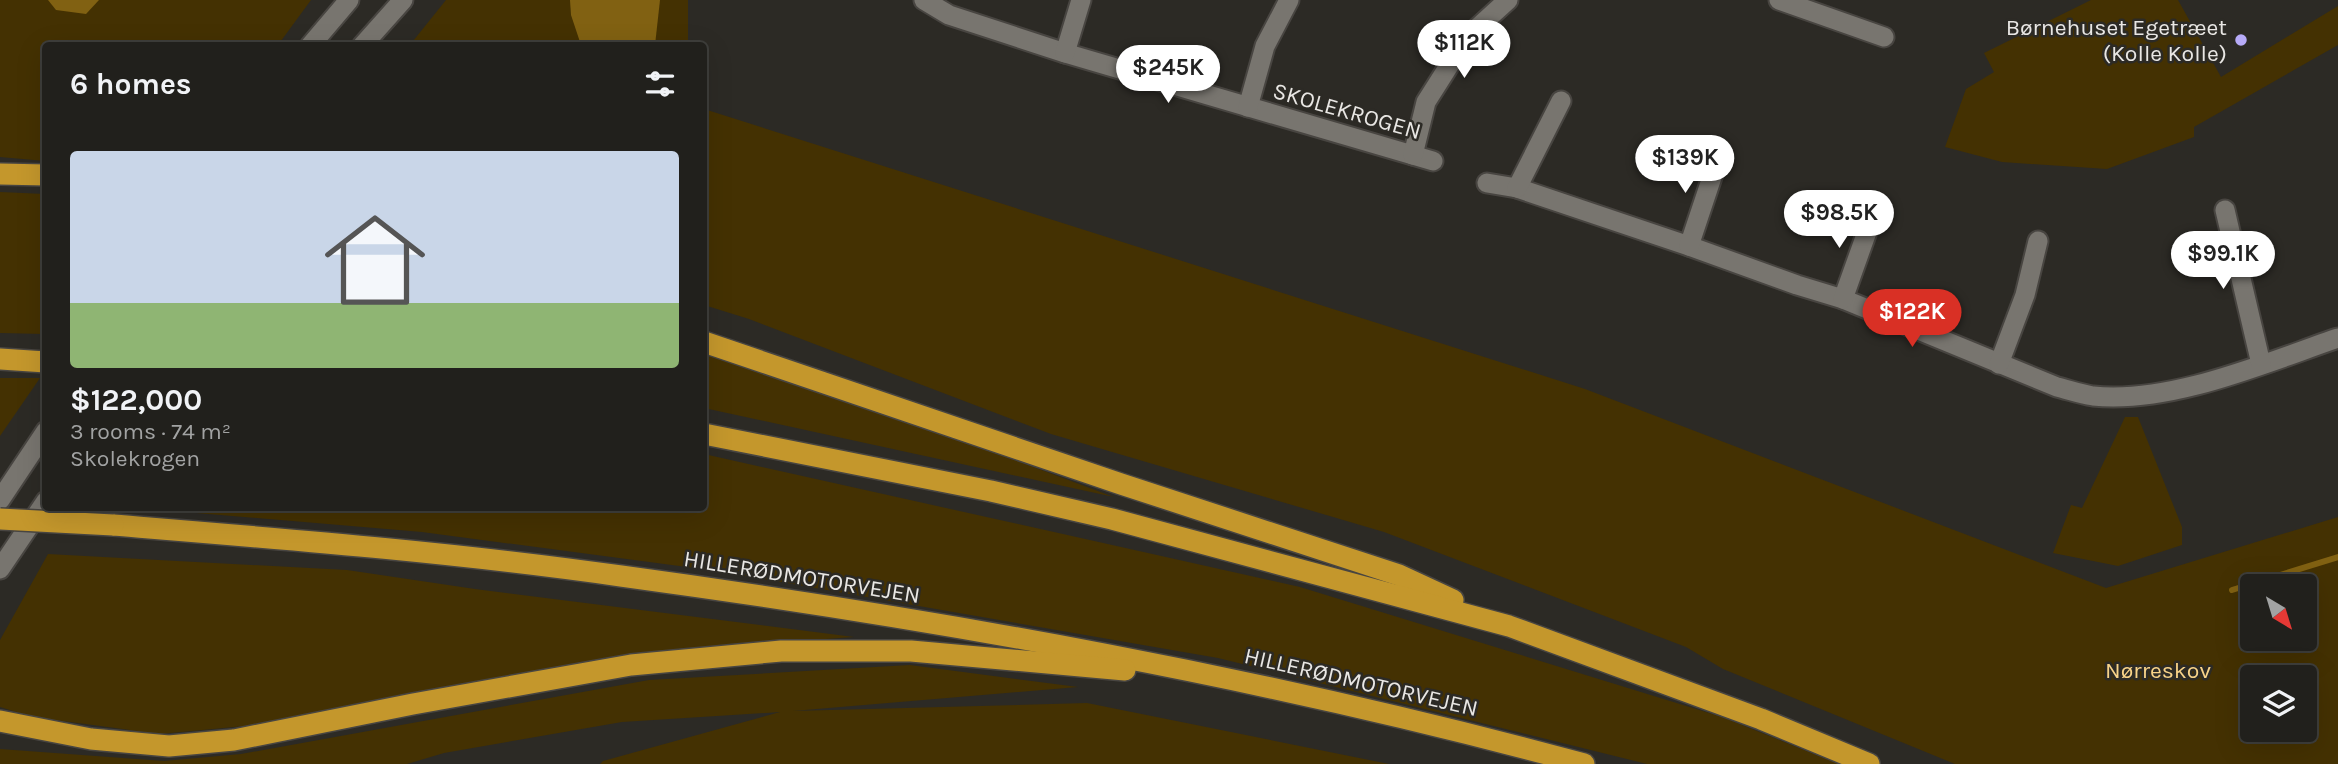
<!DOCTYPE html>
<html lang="en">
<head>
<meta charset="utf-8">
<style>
	:root { --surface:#21201c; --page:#292825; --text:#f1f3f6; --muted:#a2a3a3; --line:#3e3e3b; --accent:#d93025 }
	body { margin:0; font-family:Karla,sans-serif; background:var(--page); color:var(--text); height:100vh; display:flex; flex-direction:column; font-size:26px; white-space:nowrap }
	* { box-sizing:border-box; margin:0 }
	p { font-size:23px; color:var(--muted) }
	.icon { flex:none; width:38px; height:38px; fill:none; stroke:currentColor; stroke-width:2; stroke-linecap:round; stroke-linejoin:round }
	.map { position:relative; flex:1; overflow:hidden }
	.side { position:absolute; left:42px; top:42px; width:665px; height:469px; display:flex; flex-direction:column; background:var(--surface); border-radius:7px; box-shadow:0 7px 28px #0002,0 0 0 2px var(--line) }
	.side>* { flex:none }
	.needle { width:46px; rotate:142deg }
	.fabs { position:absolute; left:2240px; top:574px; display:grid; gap:14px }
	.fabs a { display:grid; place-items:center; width:77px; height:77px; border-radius:7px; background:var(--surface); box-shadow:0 7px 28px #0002,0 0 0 2px var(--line); font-size:35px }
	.price { position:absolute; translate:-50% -60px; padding:0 16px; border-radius:24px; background:#fff; color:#222; font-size:23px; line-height:46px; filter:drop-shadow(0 2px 4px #0008) }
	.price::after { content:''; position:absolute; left:50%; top:42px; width:21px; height:16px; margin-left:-10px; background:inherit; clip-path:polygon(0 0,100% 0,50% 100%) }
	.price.active { background:var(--accent); color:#fff }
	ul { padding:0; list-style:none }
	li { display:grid; align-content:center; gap:14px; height:371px; padding:0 28px }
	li+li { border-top:2px solid var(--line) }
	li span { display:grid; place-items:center; height:217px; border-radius:7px; color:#555 }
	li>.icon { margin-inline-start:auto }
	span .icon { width:126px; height:126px; fill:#fffc; stroke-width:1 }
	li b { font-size:30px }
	h2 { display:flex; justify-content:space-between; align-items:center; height:84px; padding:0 28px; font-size:30px }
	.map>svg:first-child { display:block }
</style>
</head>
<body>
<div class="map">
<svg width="2338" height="764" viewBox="0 0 2338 764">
	<rect width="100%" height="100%" fill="#2c2a25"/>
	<g fill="#443102" fill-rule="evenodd">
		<path d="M0,0H311L278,45L46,46L45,161L0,157Z"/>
		<path d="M446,0H688V45L409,46Z"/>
		<path d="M2091,0H2178L2221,77L2338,6V45L2194,127V137L2107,169L2002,162L1945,147L1966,89L1994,72L1984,53Z"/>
		<path d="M704,109L1585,389L2106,588L2338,517V764H1955L1723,669L1686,647L1384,532L1051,434L749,319L704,305ZM2252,586H2305V639H2252ZM2252,677H2305V730H2252Z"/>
		<path d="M0,192L45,194V334L0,333Z"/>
		<path d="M704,344L1114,497L704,408Z"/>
		<path d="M0,378H40L0,436Z"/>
		<path d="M2125,417H2138L2182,527V545L2118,566L2053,553L2071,505L2082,508Z"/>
		<path d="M704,454L1300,587L1722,717L1839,764H1647L1218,658L717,571L422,532L137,508H704Z"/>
		<path d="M48,554L347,570L475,589L854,637L710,647L487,680L245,726L160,734L33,717L0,707V640Z"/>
		<path d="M910,665L1078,687L793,711L1087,703L1389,764H600L603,761L780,712L622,722L444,753L407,764H0V749L164,761L241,754L649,680Z"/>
	</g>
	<g fill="#816112">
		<path d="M48,0H99L86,14L56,10Z"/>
		<path d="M570,0H660L655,45H581L571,15Z"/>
	</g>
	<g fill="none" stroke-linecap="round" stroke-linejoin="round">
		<path stroke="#816112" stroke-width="6" d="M2232,590L2338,557"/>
		<defs>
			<g id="minor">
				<path d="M924,0L949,15L1065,53L1433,161"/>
				<path d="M1779,0L1884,37"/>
				<path d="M1065,53L1081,0"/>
				<path d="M1248,107L1265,46L1289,0"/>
				<path d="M1413,155L1426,102L1452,61L1475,30L1508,0"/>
				<path d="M1487,183L1517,188L1689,246L1797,285L1843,299L2057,387C2069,390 2081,394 2093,396C2171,404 2265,363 2338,338"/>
				<path d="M1517,188L1561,101"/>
				<path d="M2225,210L2261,364"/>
				<path d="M1689,246L1719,156"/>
				<path d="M1843,299L1873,215"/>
				<path d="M1999,364L2025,295L2038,241"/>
			</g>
			<g id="tertiary">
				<path d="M310,46L349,0"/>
				<path d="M362,46L403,0"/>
				<path d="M0,500L46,431"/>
				<path d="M0,569L46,501"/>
			</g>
			<g id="motorway">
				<path d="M0,174L46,175"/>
				<path d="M704,342L1121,484L1399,575L1453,600"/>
				<path d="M0,359L46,362"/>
				<path d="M704,434L991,491L1112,519L1509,626L1761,719L1869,764"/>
				<path d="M113,525C283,539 452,552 621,576C945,620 1268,678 1584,764"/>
				<path d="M0,721L91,739L169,746L234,740L413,704L631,665L781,651H911L1125,670"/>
			</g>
		</defs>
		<use href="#minor" stroke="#484541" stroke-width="23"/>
		<use href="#tertiary" stroke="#484541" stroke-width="23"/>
		<use href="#motorway" stroke="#484541" stroke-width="24"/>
		<use href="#minor" stroke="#78756f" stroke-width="19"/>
		<use href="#tertiary" stroke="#78756f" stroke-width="19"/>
		<use href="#motorway" stroke="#c4972c" stroke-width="21"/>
		<defs>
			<path id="motorway-bridge" d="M0,519L113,525"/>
		</defs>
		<use href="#motorway-bridge" stroke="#484541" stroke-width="24" stroke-linecap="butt"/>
		<use href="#motorway-bridge" stroke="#c4972c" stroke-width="21"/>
	</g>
	<circle fill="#b7abf8" stroke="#2c2a25" stroke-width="2.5" cx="2241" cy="40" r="7"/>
	<g text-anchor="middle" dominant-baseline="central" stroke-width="5" stroke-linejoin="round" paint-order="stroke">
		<g font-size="23" fill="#e9e7e4" stroke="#2c2a25" text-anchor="end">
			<text x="2227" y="27">Børnehuset Egetræet<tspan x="2227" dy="26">(Kolle Kolle)</tspan></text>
		</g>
		<g font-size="23" fill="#e9e7e4" stroke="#2c2a25">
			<text transform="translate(1347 111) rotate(16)">SKOLEKROGEN</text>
			<text transform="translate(802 577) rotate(9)">HILLERØDMOTORVEJEN</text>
			<text transform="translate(1361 682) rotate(13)">HILLERØDMOTORVEJEN</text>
		</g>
		<g font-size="23" fill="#f8d388" stroke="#2c2a25">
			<text x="2158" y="670">Nørreskov</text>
		</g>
	</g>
</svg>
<div class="fabs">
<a><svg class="needle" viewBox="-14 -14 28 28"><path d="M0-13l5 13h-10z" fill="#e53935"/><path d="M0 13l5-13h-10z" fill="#a2a3a3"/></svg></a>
<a><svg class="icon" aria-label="layers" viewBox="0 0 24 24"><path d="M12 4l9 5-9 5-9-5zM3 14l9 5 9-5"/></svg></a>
</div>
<b class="price" style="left:1464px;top:80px">$112K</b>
<b class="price" style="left:1168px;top:105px">$245K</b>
<b class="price" style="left:1685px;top:195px">$139K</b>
<b class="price" style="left:1839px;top:250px">$98.5K</b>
<b class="price" style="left:2223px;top:291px">$99.1K</b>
<b class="price active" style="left:1912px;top:349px">$122K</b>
<section class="side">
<h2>6 homes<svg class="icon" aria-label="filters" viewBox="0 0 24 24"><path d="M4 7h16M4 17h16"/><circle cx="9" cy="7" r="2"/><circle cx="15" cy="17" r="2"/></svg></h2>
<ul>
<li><span style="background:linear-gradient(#c9d6e8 70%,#8fb573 0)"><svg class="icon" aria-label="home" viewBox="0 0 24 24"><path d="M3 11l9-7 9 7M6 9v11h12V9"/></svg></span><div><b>$122,000</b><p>3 rooms · 74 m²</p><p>Skolekrogen</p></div></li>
</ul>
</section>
</div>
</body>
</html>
